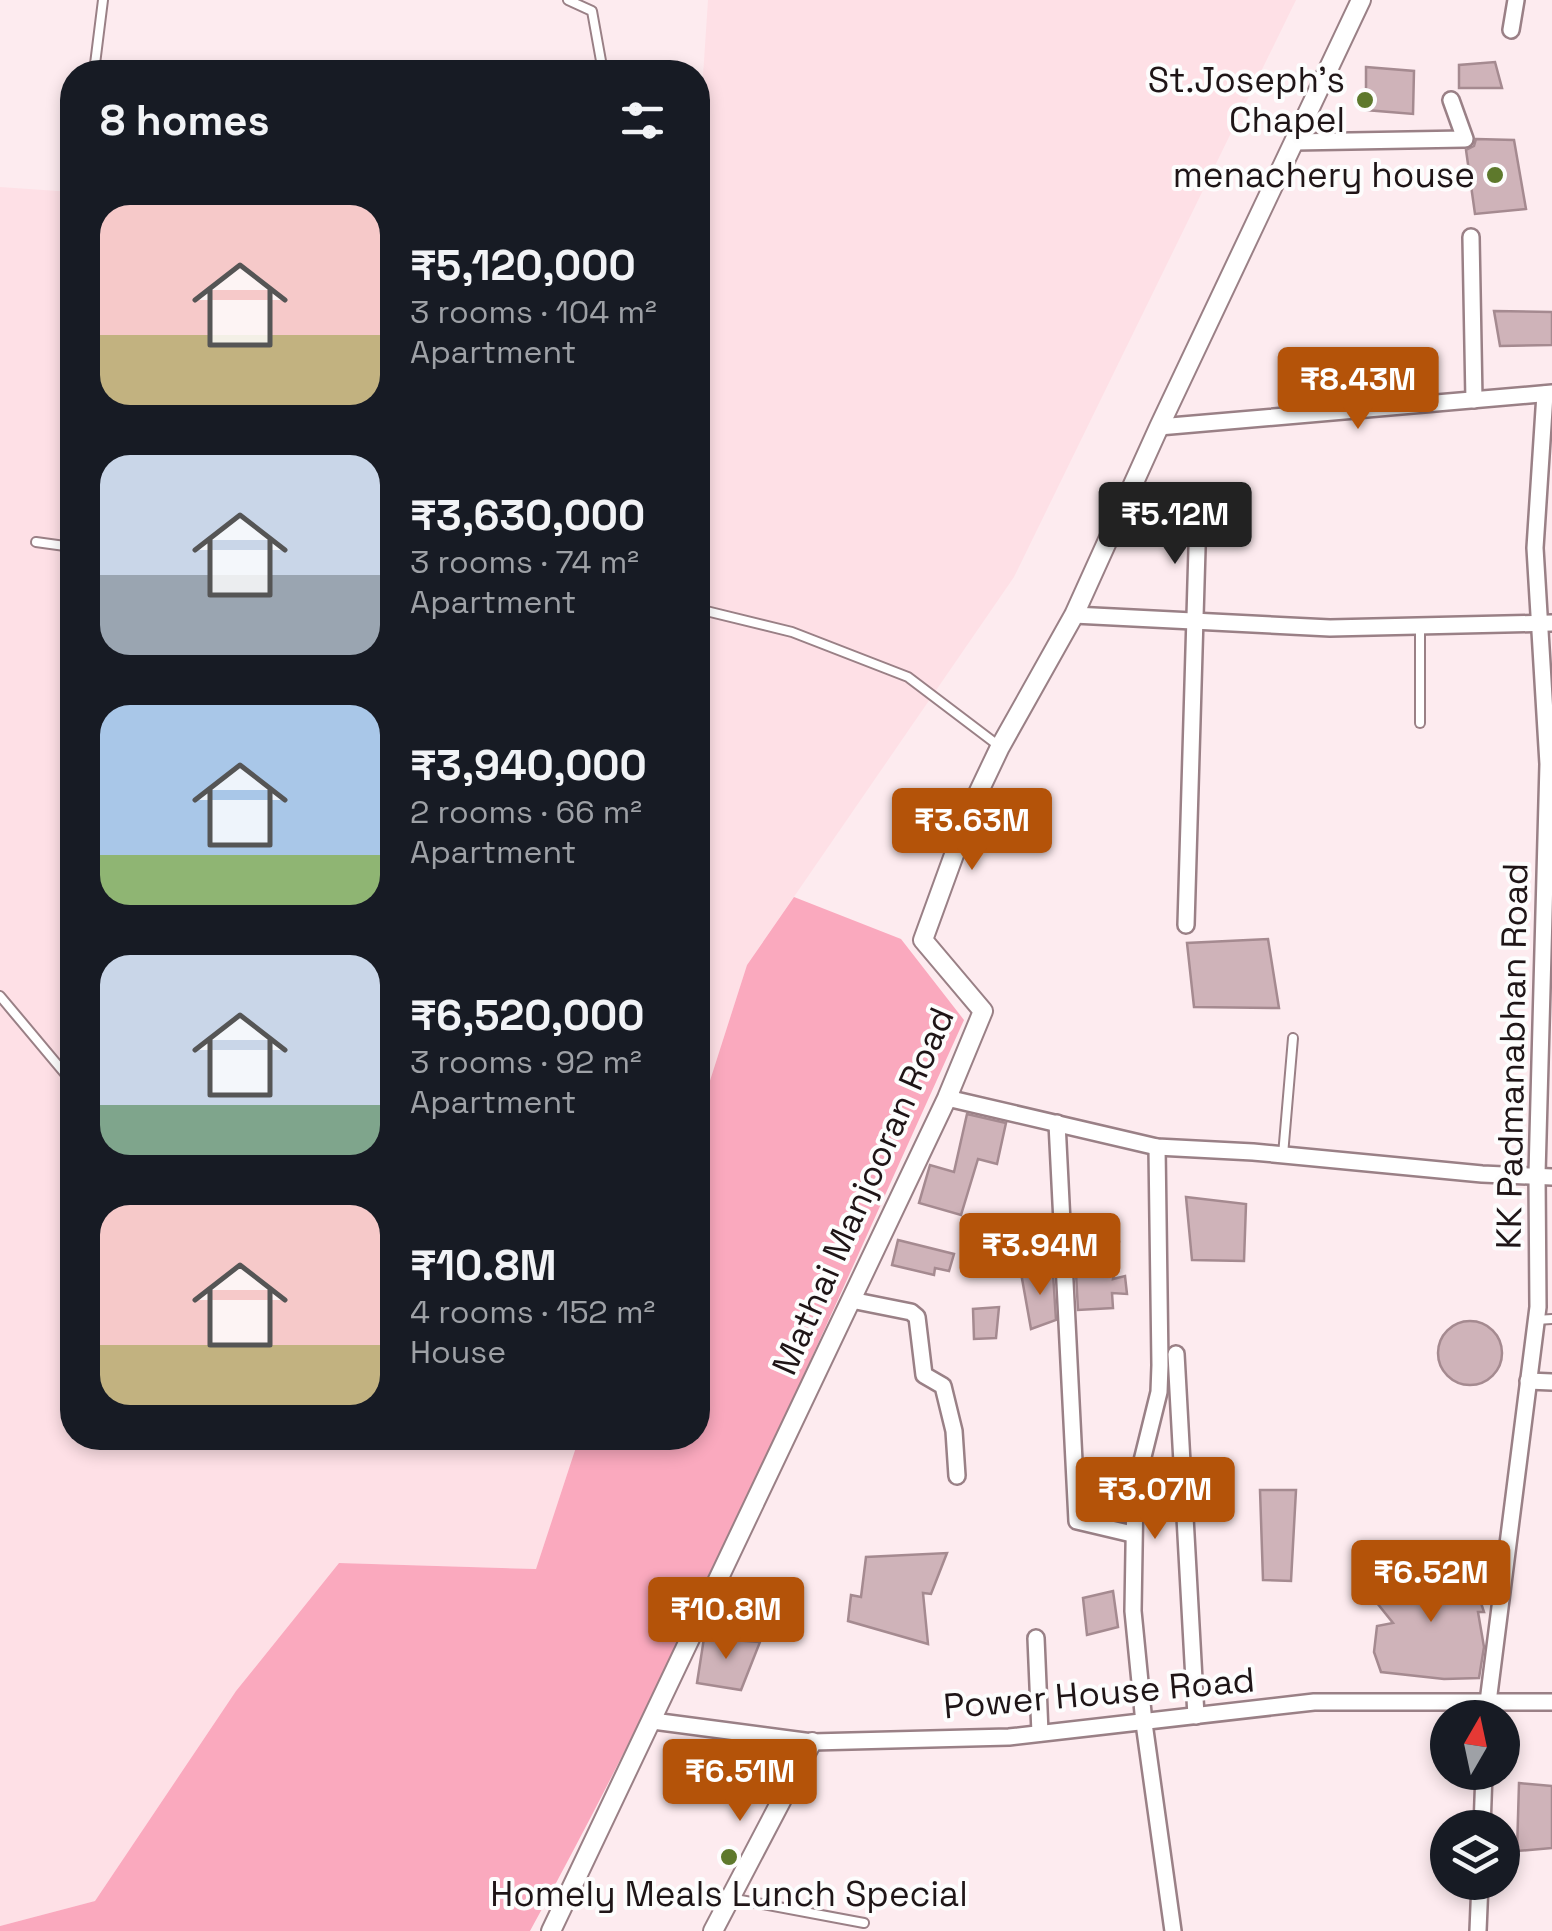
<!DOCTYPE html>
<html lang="en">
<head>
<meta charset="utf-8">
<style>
	:root { --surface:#171b24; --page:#242831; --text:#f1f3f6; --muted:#9ea1a6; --accent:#b45309 }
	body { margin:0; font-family:"Space Grotesk",sans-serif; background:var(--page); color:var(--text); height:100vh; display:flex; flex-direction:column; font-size:38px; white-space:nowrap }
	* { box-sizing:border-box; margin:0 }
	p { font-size:32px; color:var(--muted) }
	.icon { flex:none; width:55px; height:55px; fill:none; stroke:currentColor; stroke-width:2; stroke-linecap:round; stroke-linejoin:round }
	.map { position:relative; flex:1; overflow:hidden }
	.side { position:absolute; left:60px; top:60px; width:650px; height:1390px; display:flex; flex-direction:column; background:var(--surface); border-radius:40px; box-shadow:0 5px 15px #0003 }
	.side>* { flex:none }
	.needle { width:65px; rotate:9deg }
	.controls { position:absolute; left:1430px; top:1700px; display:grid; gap:20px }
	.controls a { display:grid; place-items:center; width:90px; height:90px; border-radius:50%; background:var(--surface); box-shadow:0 5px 15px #0003; font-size:50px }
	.price { position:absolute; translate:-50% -85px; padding:0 22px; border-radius:10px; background:var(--accent); color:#fff; font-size:32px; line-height:65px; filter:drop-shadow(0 2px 5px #0008) }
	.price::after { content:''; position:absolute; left:50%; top:60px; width:30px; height:22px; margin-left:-15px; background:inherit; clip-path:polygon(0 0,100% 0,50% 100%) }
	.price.active { background:#222; color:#fff }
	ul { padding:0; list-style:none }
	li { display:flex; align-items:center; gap:30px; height:250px; padding:0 40px }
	li span { display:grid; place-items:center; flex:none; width:280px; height:200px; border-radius:30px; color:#555 }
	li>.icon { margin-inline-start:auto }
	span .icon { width:120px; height:120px; fill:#fffc; stroke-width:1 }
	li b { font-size:42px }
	h2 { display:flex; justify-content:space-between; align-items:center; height:120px; padding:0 40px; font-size:42px }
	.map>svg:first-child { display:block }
</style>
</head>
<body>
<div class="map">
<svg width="1552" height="1931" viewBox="0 0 1552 1931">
	<rect width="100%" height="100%" fill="#fdebef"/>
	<g fill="#fee0e6">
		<path d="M708,0H1296L1014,577L747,965L698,1118V152Z"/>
		<path d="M0,187L72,192V1438H579L536,1569L339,1563L236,1691L95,1901L0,1926Z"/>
	</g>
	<path fill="#faa9be" d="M794,897L901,939L964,1020C825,1326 692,1636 530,1931H0V1926L95,1901L236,1691L339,1563L536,1569L579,1438H698V1118L747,965Z"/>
	<g fill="#cfb3b9" stroke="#a58a90" stroke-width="2.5">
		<path d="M1495,62L1502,88H1459V65Z"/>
		<path d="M1366,67L1414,71L1413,114L1366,110Z"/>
		<path d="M1476,139L1514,140L1526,209L1475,214L1466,150L1474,146Z"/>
		<path d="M1494,311L1552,312V345L1500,346Z"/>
		<path d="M1268,939L1279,1008L1194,1007L1187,943Z"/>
		<path d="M967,1114L1006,1123L997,1164L978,1159L961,1215L919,1203L930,1165L954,1172Z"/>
		<path d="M1186,1197L1246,1204L1244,1261L1192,1260Z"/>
		<path d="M898,1240L954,1254L949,1271L935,1268L934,1275L892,1265Z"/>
		<path d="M1084,1240L1119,1242L1113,1279L1125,1276L1127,1294L1112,1293L1113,1308L1078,1310L1076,1273H1085Z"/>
		<path d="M1021,1273H1053L1056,1320L1031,1329Z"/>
		<path d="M999,1307L996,1338L974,1339L973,1309Z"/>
		<circle cx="1470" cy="1353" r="32"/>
		<path d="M1260,1490H1296L1291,1581L1263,1580Z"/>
		<path d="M947,1553L931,1594L923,1593L928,1644L848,1621L851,1595L861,1597L866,1557Z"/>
		<path d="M1381,1570L1452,1575L1478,1571L1485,1586L1481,1603L1484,1612H1478L1484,1647L1479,1678L1444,1679L1381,1672L1374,1652L1377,1626L1393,1623L1377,1603L1382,1588Z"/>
		<path d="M1113,1591L1118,1627L1087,1635L1083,1598Z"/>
		<path d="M704,1638L760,1642L741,1690L697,1683Z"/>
		<path d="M1519,1783L1552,1786V1848L1517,1851Z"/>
	</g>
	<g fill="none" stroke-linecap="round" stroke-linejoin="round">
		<defs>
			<g id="service">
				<path d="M568,0L592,11L603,72"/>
				<path d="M94,72L103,0"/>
				<path d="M36,542L72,547"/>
				<path d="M698,609L792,632L908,677L999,746"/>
				<path d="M1420,626V723"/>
				<path d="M0,996L72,1082"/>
				<path d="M1283,1155L1293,1038"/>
				<path d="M1536,1320L1552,1319"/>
				<path d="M730,1898L864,1923"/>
			</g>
			<g id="minor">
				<path d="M1511,30L1516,0"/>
				<path d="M1294,142L1465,139L1451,100"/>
				<path d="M1471,237L1474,400"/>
				<path d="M1159,427L1552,393"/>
				<path d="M1074,615L1330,628L1552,623"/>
				<path d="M1186,925L1198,514"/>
				<path d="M947,1098L1157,1147L1253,1152L1482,1174L1552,1177"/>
				<path d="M1057,1123L1077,1521L1132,1534"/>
				<path d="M1157,1147L1160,1365L1159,1392L1135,1489L1133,1611L1144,1723L1173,1931"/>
				<path d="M851,1300L911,1312L917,1317L924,1375L943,1386L954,1431L957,1476"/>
				<path d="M1176,1354L1196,1716"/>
				<path d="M1528,1381L1552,1382"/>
				<path d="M1036,1638L1040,1733"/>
				<path d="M1486,1718L1538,1307L1537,1174L1548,764L1535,548L1545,394"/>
				<path d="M653,1721L812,1742L1009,1737L1314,1702H1552"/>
				<path d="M1482,1828L1484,1772"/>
				<path d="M1478,1931L1480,1882"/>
			</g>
			<g id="tertiary">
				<path d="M551,1931L947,1098L983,1011L923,940L971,808L1000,747L1074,615L1159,427L1361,0"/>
				<path d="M713,1931L812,1742"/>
			</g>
		</defs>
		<use href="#service" stroke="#9a8086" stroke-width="12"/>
		<use href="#minor" stroke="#9a8086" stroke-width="20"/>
		<use href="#tertiary" stroke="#9a8086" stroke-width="22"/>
		<use href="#service" stroke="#fff" stroke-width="8"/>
		<use href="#minor" stroke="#fff" stroke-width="15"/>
		<use href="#tertiary" stroke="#fff" stroke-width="18"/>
	</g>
	<g fill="#5e792c" stroke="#fdfdfd" stroke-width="4">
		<circle cx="1365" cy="100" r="10"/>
		<circle cx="1495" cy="175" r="10"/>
		<circle cx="729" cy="1857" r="10"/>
	</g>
	<g text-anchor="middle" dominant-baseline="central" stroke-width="8" stroke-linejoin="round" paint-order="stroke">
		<g font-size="35" fill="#1f1517" stroke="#fdfdfd" text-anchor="end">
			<text x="1345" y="80">St.Joseph's<tspan x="1345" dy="40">Chapel</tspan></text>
			<text x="1475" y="175">menachery house</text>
			<text x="729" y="1894" text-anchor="middle">Homely Meals Lunch Special</text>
		</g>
		<g font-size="35" fill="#1f1517" stroke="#fdfdfd">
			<text transform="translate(1512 1056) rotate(-89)">KK Padmanabhan Road</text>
			<text transform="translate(863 1191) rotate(-66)">Mathai Manjooran Road</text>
			<text transform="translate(1099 1693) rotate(-5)">Power House Road</text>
		</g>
	</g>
</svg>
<div class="controls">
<a><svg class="needle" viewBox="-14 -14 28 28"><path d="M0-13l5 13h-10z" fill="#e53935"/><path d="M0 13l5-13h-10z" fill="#9ea1a6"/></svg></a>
<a><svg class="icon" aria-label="layers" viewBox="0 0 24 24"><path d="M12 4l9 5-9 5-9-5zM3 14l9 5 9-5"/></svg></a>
</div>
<b class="price" style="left:1358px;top:432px">₹8.43M</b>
<b class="price active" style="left:1175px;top:567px">₹5.12M</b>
<b class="price" style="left:972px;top:873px">₹3.63M</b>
<b class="price" style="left:1040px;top:1298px">₹3.94M</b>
<b class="price" style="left:1155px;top:1542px">₹3.07M</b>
<b class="price" style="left:1431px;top:1625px">₹6.52M</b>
<b class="price" style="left:726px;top:1662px">₹10.8M</b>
<b class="price" style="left:740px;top:1824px">₹6.51M</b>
<section class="side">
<h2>8 homes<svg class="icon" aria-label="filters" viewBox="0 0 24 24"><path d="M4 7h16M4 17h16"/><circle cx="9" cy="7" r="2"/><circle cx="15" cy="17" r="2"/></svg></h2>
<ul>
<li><span style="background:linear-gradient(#f6c9c9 65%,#c2b280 0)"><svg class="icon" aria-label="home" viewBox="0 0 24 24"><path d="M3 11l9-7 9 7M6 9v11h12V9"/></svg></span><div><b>₹5,120,000</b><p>3 rooms · 104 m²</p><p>Apartment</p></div></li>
<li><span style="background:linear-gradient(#c9d6e8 60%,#9aa5b1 0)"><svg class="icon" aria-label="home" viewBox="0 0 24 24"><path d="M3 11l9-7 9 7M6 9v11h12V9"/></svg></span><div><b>₹3,630,000</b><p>3 rooms · 74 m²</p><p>Apartment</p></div></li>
<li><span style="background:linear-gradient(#a9c7e8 75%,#8fb573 0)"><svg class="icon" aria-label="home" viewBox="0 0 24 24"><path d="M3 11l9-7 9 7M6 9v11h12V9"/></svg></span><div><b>₹3,940,000</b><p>2 rooms · 66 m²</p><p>Apartment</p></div></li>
<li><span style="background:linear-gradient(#c9d6e8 75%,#7fa58c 0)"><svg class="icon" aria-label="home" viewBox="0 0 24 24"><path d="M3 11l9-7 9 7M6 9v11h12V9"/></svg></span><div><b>₹6,520,000</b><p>3 rooms · 92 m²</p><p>Apartment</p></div></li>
<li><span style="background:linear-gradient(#f6c9c9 70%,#c2b280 0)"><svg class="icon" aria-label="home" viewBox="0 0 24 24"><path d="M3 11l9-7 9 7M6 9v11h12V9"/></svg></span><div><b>₹10.8M</b><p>4 rooms · 152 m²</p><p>House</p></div></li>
</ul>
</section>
</div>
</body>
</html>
